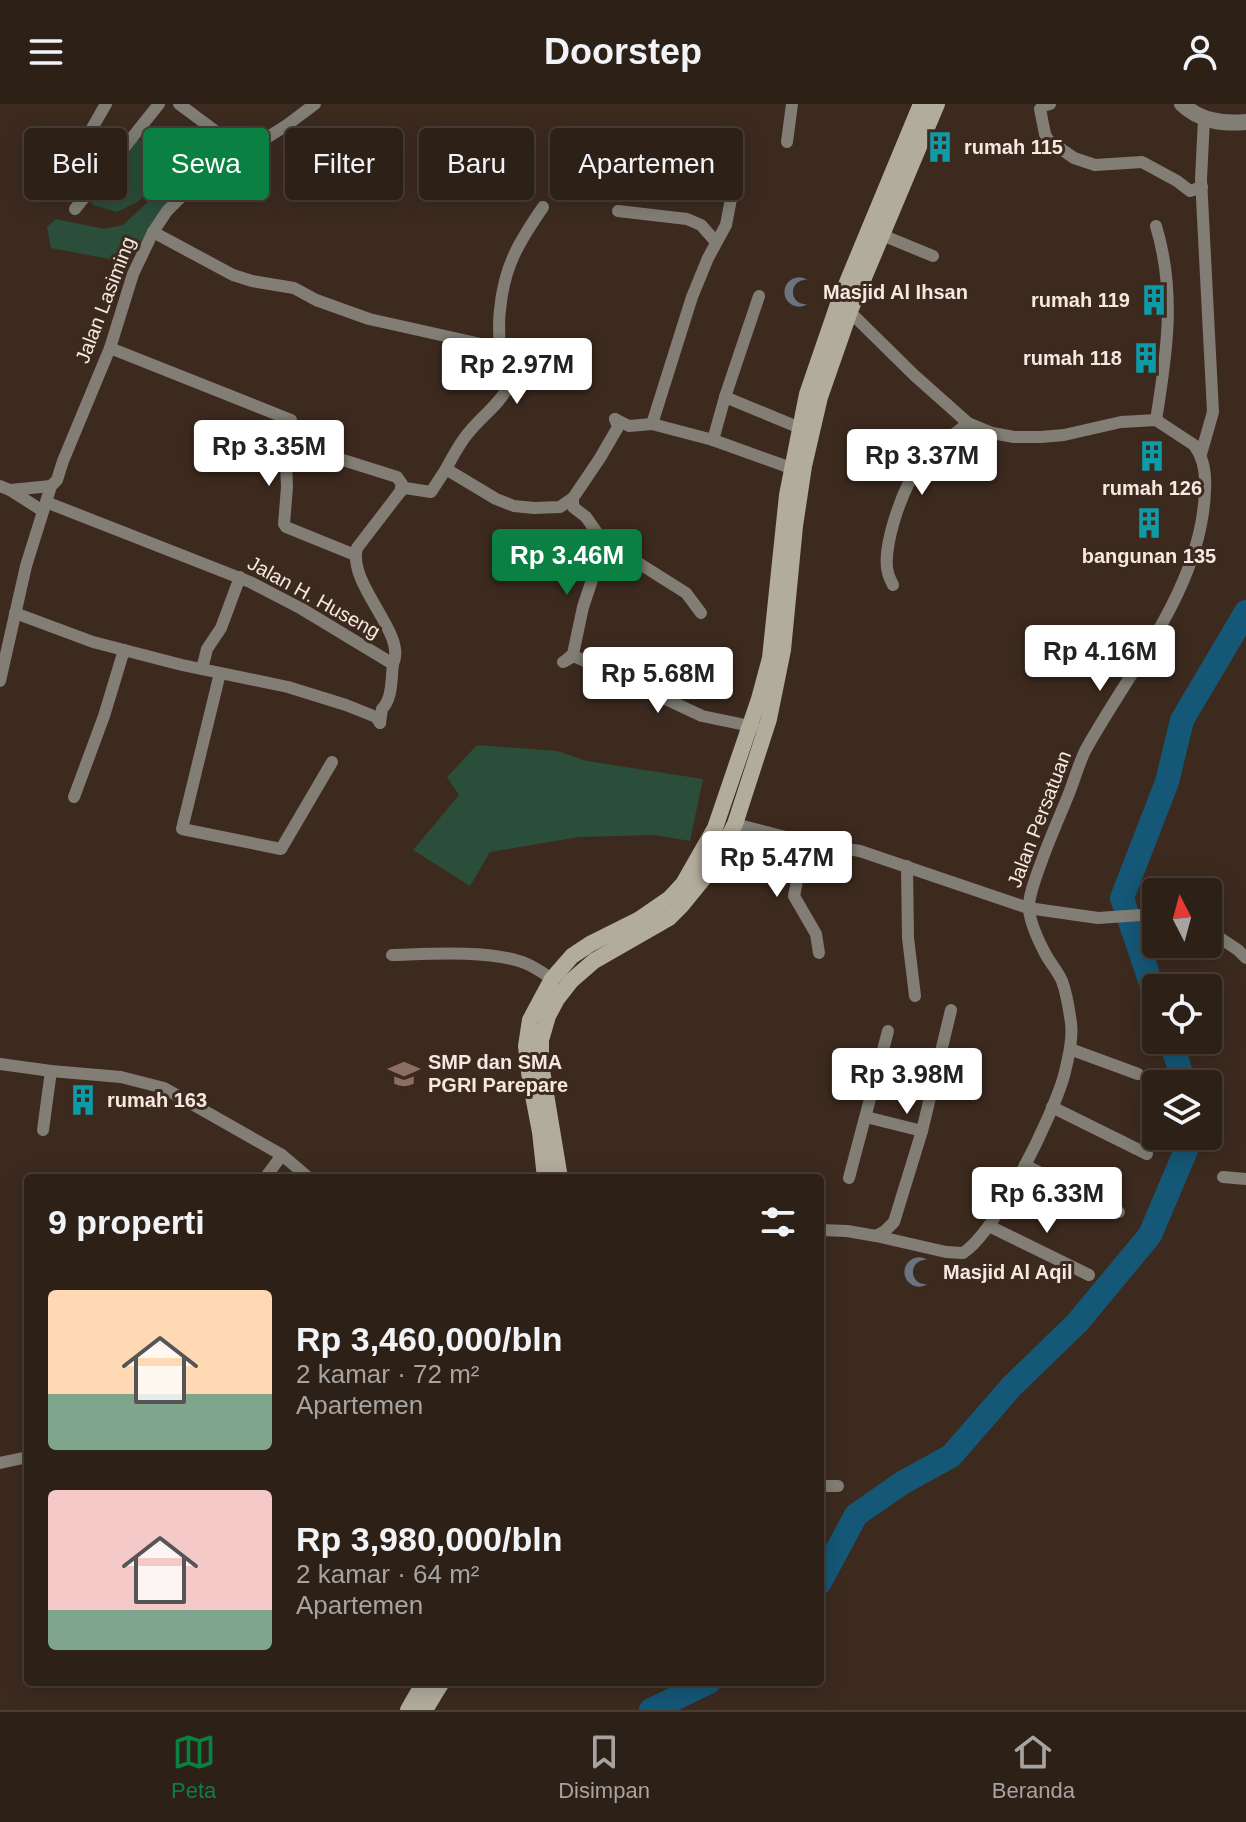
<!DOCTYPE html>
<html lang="id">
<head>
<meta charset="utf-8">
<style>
	:root { --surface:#2d2017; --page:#352820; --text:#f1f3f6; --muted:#a7a3a1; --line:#483e36; --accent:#0b8043 }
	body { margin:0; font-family:Helvetica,sans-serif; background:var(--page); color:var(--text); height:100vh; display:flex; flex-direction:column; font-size:30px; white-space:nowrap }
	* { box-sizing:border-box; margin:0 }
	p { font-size:26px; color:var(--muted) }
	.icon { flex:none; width:44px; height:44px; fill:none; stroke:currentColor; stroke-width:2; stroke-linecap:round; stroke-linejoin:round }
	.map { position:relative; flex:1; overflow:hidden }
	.drawer { position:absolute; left:24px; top:1070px; width:800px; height:512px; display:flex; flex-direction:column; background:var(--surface); border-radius:8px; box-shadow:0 4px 20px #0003,0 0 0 2px var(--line) }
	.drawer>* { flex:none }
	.guide { position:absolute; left:24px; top:24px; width:800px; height:72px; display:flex; gap:16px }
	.needle { width:52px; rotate:354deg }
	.tools { position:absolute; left:1142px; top:774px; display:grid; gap:16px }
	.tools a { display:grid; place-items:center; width:80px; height:80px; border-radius:8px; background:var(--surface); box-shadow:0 4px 20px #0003,0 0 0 2px var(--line); font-size:40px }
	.price { position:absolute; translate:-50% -68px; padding:0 18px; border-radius:8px; background:#fff; color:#222; font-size:26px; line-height:52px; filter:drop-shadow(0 2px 4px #0008) }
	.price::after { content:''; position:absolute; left:50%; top:48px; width:24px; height:18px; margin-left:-12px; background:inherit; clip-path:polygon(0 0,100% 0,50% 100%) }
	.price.selected { background:var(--accent); color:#fff }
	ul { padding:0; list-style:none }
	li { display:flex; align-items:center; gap:24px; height:200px; padding:0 24px }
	li span { display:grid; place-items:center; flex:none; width:224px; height:160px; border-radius:8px; color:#555 }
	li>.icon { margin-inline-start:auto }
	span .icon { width:96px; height:96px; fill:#fffc; stroke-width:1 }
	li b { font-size:34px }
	h2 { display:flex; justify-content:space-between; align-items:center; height:96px; padding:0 24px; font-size:34px }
	.tag { padding:0 28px; border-radius:8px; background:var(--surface); box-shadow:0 4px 20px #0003,0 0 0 2px var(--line); font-size:28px; line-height:72px }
	.tag.selected { background:var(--accent); color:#fff }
	header { display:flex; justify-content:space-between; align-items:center; height:104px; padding:0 24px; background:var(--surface); font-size:36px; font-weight:700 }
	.dock { display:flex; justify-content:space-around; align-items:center; height:112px; border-top:2px solid var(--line); background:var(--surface); font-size:22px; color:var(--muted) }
	.dock a { display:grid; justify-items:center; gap:4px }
	.dock .selected { color:var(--accent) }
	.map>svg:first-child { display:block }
</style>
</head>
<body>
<header><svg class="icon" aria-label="menu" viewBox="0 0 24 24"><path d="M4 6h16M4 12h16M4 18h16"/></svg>Doorstep<svg class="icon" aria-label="person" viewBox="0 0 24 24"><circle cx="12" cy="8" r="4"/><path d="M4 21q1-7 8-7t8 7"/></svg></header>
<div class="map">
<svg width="1246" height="1606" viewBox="0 0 1246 1606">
	<rect width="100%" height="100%" fill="#3c2a1f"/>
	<g fill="#2a4e39">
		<path d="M137,35L177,54L139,97L117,108L93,101L90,94Z"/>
		<path d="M192,57H202L125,158L51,144L47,123L56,115L104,125L123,121Z"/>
		<path d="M477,641L557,647L587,657L703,675L690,737L654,731L579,733L490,748L470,782L413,746L459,691L447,673Z"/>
	</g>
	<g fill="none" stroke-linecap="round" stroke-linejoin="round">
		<g stroke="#155776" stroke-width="24">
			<path d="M1156,894L1122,794L1167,678L1182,616L1246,508"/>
			<path d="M1170,936L1185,980"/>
			<path d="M820,1478L856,1411L902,1379L951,1352L1011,1283L1077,1219L1150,1131L1186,1046V1032"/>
			<path d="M651,1606L709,1578"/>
		</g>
		<g stroke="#827e75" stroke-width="12">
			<path d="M179,0L222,32L250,43"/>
			<path d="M1050,0L1043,2L1040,5L1045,30L1048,36L1074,54L1095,61L1142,58L1177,77L1190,87L1202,83"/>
			<path d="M787,38L792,0"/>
			<path d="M47,86L91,26L106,0"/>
			<path d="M75,105L159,0"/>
			<path d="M618,107L687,115L701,121L716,138"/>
			<path d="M1156,122C1176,188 1167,249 1156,316"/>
			<path d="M153,128L233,171L252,177L294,184L316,196L369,215L499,244C500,231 498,219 500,206C504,162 519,138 543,103"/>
			<path d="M882,131L933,152"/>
			<path d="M110,244L291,316V330L286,358L287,383L284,420L286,423L355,451"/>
			<path d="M725,293L759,192"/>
			<path d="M615,315L629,322L652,320L713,336L791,364"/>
			<path d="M652,320L692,193L708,154L726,121L735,74"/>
			<path d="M713,336L725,293L800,324"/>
			<path d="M1201,350L1213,308L1201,75L1204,15"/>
			<path d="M446,365C453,352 460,338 470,327C491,302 524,284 507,248L499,244"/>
			<path d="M0,382L10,386L43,407"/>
			<path d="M10,386L51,382"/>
			<path d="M400,388L405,384L431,388L446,365L496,395L514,402L534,404L560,403L573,394L600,354L618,323L615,315"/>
			<path d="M573,394V403L586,413L602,436L686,489L701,509"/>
			<path d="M46,398L250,478L302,505L393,560C408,530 347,481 357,444L400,388L402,380L397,373L289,339"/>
			<path d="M893,481C891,477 889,473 888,469C881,444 905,374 924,356C937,343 953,331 968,319"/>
			<path d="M15,509L93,538L182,561L288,583L346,601L376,613L380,619"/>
			<path d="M565,557L573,550L583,503L603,443L602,436"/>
			<path d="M563,558L574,552L702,612L755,623"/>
			<path d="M202,565L207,545L221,524L240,473"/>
			<path d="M220,569L182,725L281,745L332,658"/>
			<path d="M0,577L26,462L51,382L57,376L63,357L110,244L133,170L153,128L167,107L194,80L287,21L315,0"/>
			<path d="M380,619L382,605C393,594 391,574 393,560"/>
			<path d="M74,693L104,612L124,546"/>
			<path d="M735,720L805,738L860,747L1028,804L1098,814L1156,810"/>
			<path d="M805,738L794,792L816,830L819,849"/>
			<path d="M907,762L908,834L915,892"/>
			<path d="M1208,826L1238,846L1246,854"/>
			<path d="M392,851C428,850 484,846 519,857C530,860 542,868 552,875"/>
			<path d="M1070,945L1138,970"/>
			<path d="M0,960L51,967L121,973L164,984L282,1051L309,1074"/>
			<path d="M1052,1003L1147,1050"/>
			<path d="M866,1013L922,1027"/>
			<path d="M43,1026L51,967"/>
			<path d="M1025,1061L1119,1108"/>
			<path d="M1223,1073L1246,1075"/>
			<path d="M265,1074L282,1051"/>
			<path d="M849,1074L888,927"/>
			<path d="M989,1122L1089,1171"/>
			<path d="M820,1126L847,1127L876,1132L946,1148L963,1149C997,1127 1052,1013 1064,972C1068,955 1073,936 1071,919C1069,905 1067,890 1062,877C1058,868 1051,860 1046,851C1039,838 1031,821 1029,806C1027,793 1040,762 1045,748C1052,730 1060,711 1068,692C1074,677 1078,662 1085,647C1130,565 1202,483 1205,386C1206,370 1204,354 1194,341L1156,316L1121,318L1064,331L1041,333H1014L992,329L968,319L914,271L846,204"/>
			<path d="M876,1132L885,1127L894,1118L922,1027L951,906"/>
			<path d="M0,1359L28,1353"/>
			<path d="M820,1382H838"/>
		</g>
		<path stroke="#827e75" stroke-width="16" d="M1182,0C1200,17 1222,20 1246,18"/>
		<g stroke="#b2ac9c" stroke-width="16">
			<path d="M545,1074L540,1028L530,976L526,942L530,916L552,875L572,852L590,840L638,816L670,794L683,780L715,724L759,595L770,554L787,391L807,290L838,200L921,0"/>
			<path d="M560,1074L541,960V936L548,912L557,895L571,877L594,857L669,814L682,801L704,774L720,749L735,720L769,615L783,546L795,422L804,362L820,293L850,207L937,0"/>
			<path d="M408,1606L424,1578"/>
			<path d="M425,1606L442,1578"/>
		</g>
	</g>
	<defs>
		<symbol id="building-bare" viewBox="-9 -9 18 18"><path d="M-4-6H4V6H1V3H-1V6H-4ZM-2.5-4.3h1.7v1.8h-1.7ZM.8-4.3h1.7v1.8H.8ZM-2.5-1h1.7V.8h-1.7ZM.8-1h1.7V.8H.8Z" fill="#0f9aa8" stroke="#3c2a1f" stroke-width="2.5" paint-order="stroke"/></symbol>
		<symbol id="mosque-bare" viewBox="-9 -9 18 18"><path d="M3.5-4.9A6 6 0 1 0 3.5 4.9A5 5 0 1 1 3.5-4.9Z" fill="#6b7280" stroke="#3c2a1f" stroke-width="2.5" paint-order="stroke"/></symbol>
		<symbol id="school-bare" viewBox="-9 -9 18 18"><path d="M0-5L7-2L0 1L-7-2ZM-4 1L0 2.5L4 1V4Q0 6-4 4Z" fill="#8d6e63" stroke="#3c2a1f" stroke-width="2.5" paint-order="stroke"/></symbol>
	</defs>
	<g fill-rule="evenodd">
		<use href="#building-bare" x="918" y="21" width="44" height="44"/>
		<use href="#mosque-bare" x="777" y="166" width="44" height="44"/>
		<use href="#building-bare" x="1132" y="174" width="44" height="44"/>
		<use href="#building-bare" x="1124" y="232" width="44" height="44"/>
		<use href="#building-bare" x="1130" y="330" width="44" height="44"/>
		<use href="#building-bare" x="1127" y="397" width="44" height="44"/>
		<use href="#school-bare" x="382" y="948" width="44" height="44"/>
		<use href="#building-bare" x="61" y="974" width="44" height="44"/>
		<use href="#mosque-bare" x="897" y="1146" width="44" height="44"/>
	</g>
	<g text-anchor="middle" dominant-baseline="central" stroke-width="6" stroke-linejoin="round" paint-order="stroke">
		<g font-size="20" font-weight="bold" fill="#f4e8e0" stroke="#3c2a1f" text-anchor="start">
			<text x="964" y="43">rumah 115</text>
			<text x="823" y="188">Masjid Al Ihsan</text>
			<text x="1130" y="196" text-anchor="end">rumah 119</text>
			<text x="1122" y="254" text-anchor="end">rumah 118</text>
			<text x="1152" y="384" text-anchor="middle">rumah 126</text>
			<text x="1149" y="452" text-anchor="middle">bangunan 135</text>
			<text x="428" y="958">SMP dan SMA<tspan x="428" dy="23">PGRI Parepare</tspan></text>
			<text x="107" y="996">rumah 163</text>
			<text x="943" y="1168">Masjid Al Aqil</text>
		</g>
		<g font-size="20" fill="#f4e8e0" stroke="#3c2a1f">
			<text transform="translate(105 196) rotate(-69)">Jalan Lasiming</text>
			<text transform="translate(314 493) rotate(29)">Jalan H. Huseng</text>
			<text transform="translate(1039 715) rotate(-69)">Jalan Persatuan</text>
		</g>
	</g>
</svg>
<div class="tools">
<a><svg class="needle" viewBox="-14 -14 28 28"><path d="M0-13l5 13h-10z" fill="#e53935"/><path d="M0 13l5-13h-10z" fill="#a7a3a1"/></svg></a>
<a><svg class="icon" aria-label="locate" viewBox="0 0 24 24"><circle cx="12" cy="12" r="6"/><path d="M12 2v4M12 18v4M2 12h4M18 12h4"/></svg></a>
<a><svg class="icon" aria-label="layers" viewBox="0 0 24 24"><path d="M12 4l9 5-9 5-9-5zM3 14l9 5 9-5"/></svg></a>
</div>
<b class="price" style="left:517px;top:302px">Rp 2.97M</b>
<b class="price" style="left:269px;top:384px">Rp 3.35M</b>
<b class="price" style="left:922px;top:393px">Rp 3.37M</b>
<b class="price selected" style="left:567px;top:493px">Rp 3.46M</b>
<b class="price" style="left:1100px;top:589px">Rp 4.16M</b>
<b class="price" style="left:658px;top:611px">Rp 5.68M</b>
<b class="price" style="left:777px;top:795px">Rp 5.47M</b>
<b class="price" style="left:907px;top:1012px">Rp 3.98M</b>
<b class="price" style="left:1047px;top:1131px">Rp 6.33M</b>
<div class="guide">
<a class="tag">Beli</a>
<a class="tag selected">Sewa</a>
<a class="tag">Filter</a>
<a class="tag">Baru</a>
<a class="tag">Apartemen</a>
</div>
<section class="drawer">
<h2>9 properti<svg class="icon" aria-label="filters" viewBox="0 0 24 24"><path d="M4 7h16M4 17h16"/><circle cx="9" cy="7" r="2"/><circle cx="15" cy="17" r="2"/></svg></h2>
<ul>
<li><span style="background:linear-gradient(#ffd9b3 65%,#7fa58c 0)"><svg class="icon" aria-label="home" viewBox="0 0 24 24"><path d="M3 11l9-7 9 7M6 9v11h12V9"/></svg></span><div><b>Rp 3,460,000/bln</b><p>2 kamar · 72 m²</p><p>Apartemen</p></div></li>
<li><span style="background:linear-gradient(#f6c9c9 75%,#7fa58c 0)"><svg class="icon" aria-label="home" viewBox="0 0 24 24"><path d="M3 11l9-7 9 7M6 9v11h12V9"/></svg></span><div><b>Rp 3,980,000/bln</b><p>2 kamar · 64 m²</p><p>Apartemen</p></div></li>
</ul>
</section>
</div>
<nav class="dock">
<a class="selected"><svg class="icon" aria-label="map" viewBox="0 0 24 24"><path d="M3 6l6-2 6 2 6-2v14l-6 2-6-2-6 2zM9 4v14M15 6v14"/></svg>Peta</a>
<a><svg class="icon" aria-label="saved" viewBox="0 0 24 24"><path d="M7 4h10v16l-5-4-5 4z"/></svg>Disimpan</a>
<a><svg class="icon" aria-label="home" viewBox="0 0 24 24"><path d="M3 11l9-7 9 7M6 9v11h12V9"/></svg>Beranda</a>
</nav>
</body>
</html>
